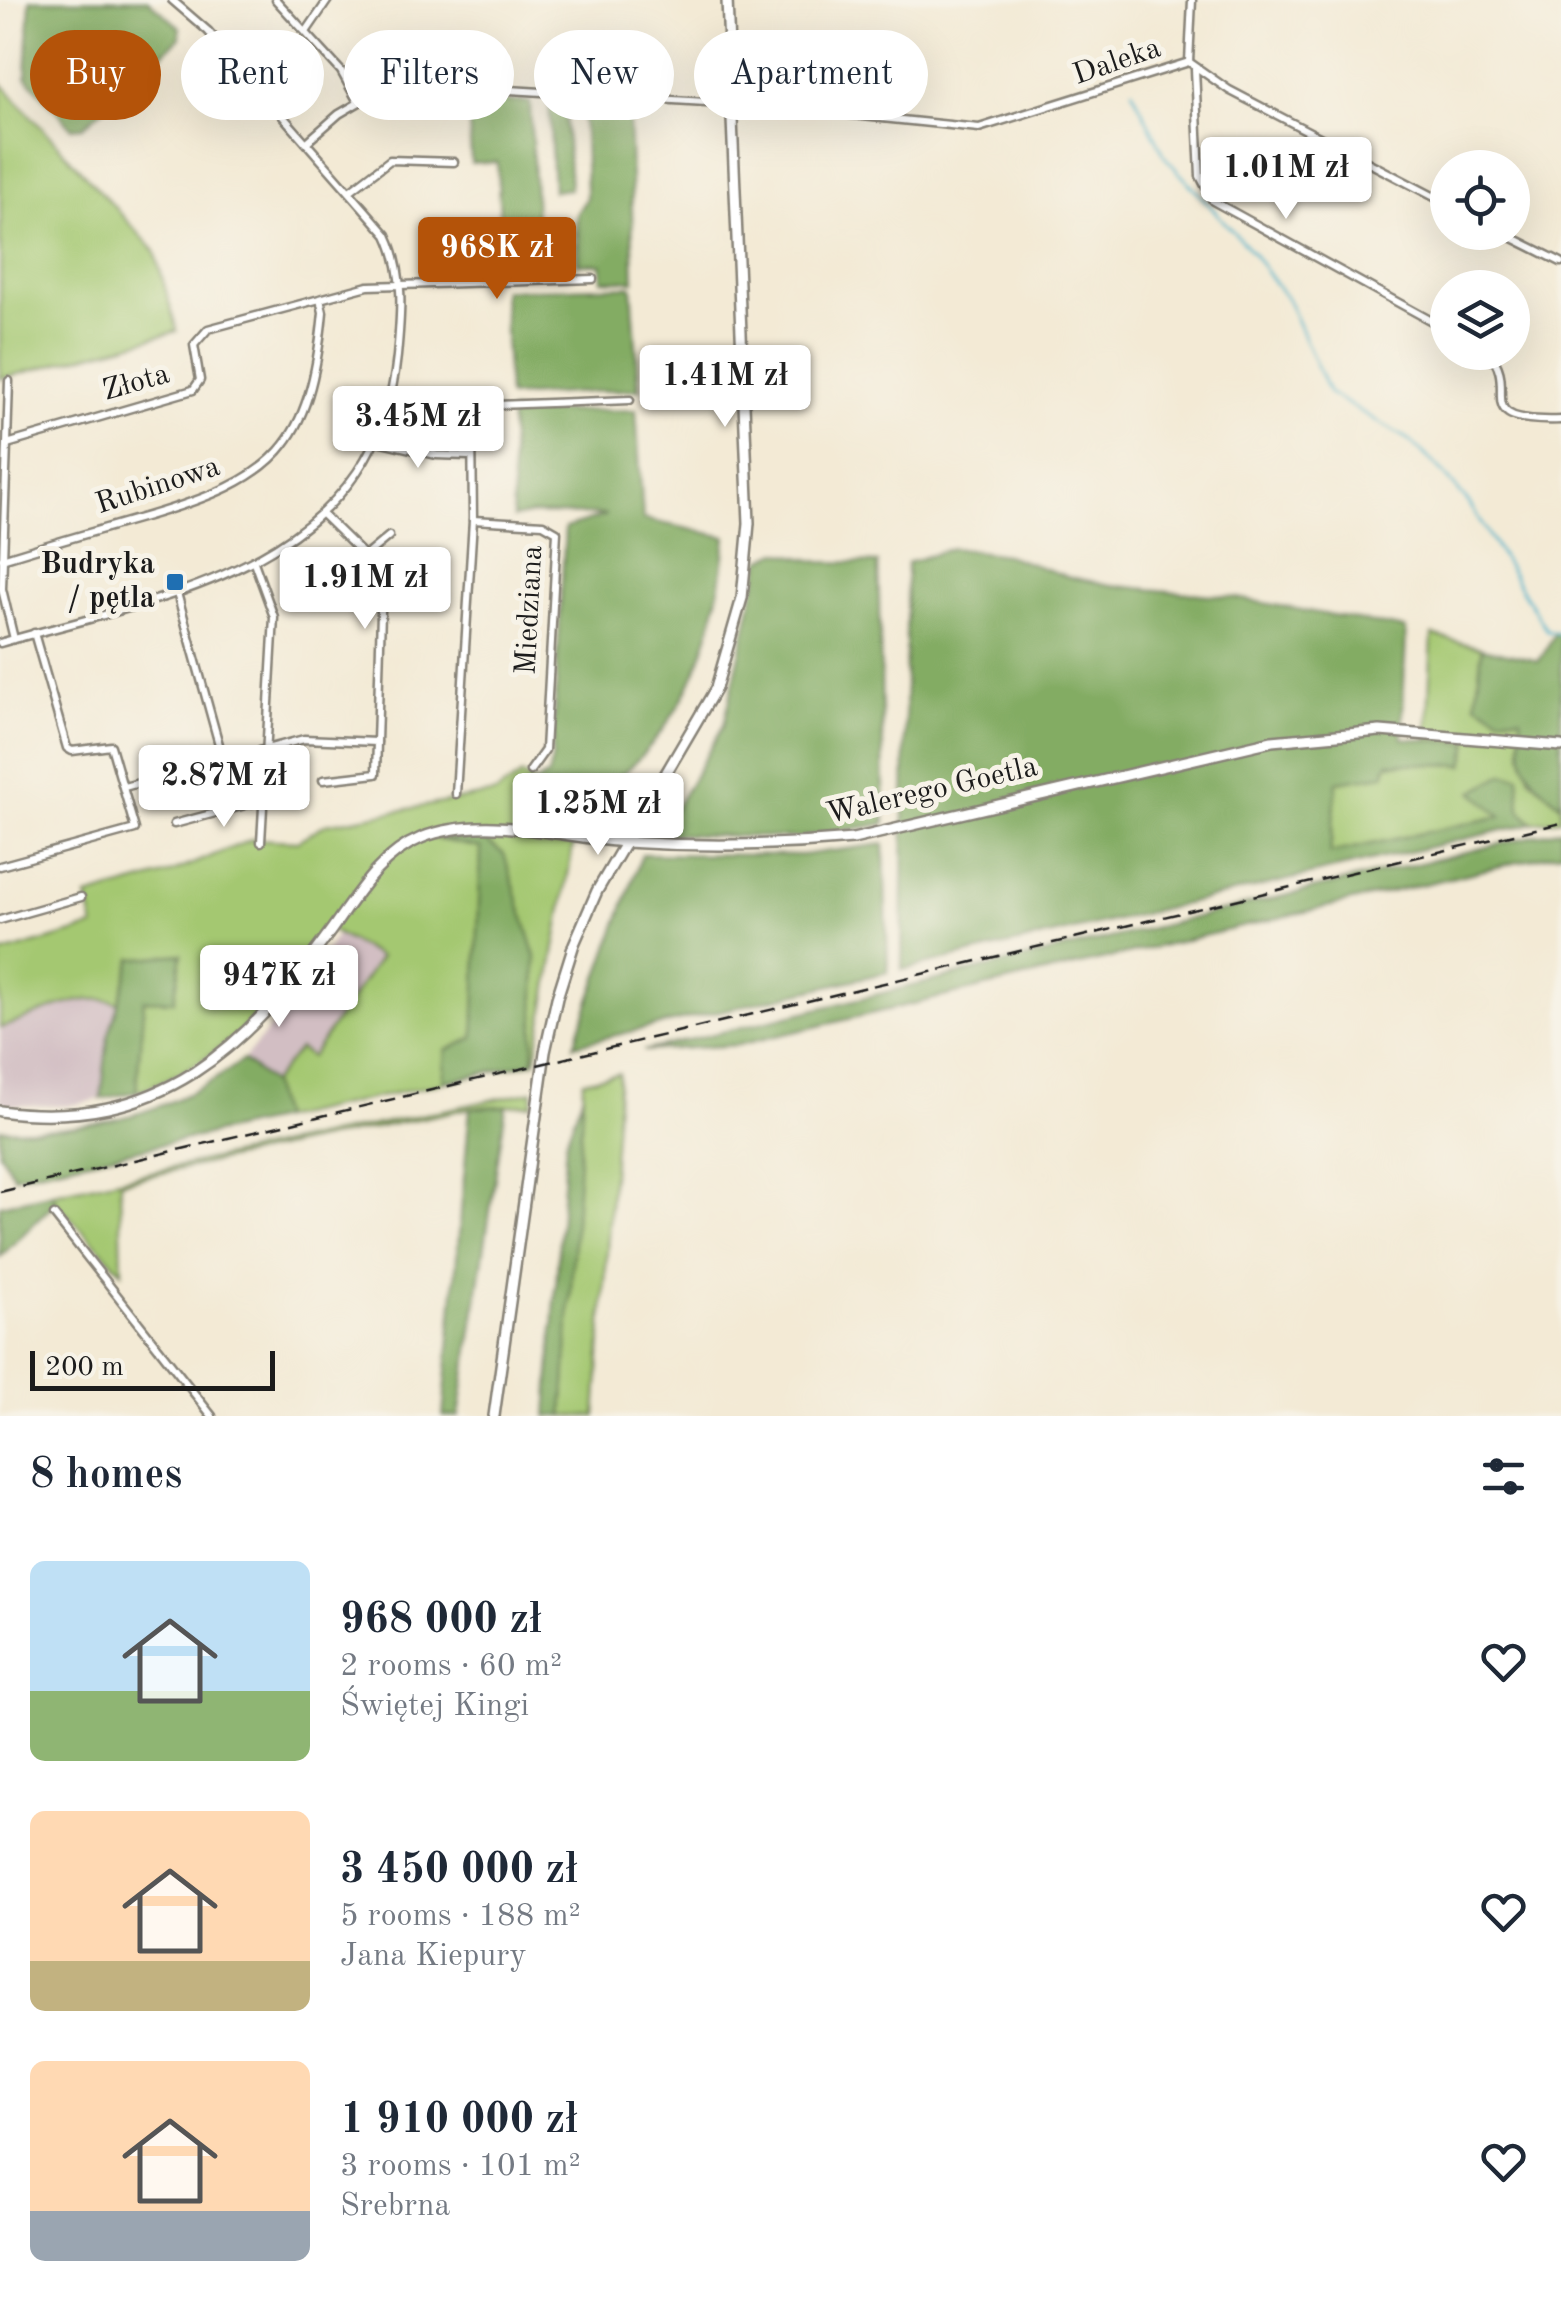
<!DOCTYPE html>
<html lang="en">
<head>
<meta charset="utf-8">
<style>
	:root { --surface:#fff; --page:#f6f6f7; --text:#1f2937; --muted:#747a83; --accent:#b45309 }
	body { margin:0; font-family:"Old Standard TT",serif; background:var(--page); color:var(--text); height:100vh; display:flex; flex-direction:column; font-size:38px; white-space:nowrap }
	* { box-sizing:border-box; margin:0 }
	p { font-size:32px; color:var(--muted) }
	.icon { flex:none; width:55px; height:55px; fill:none; stroke:currentColor; stroke-width:2; stroke-linecap:round; stroke-linejoin:round }
	.map { position:relative; height:1416px; overflow:hidden }
	.sheet { display:flex; flex-direction:column; background:var(--surface); flex:1 }
	.sheet>* { flex:none }
	.guide { position:absolute; left:30px; top:30px; width:1000px; height:90px; display:flex; gap:20px }
	.controls { position:absolute; left:1430px; top:150px; display:grid; gap:20px }
	.controls a { display:grid; place-items:center; width:100px; height:100px; border-radius:50%; background:var(--surface); box-shadow:0 10px 40px #0002; font-size:50px }
	.scale { position:absolute; left:30px; bottom:25px; width:245px; box-sizing:border-box; padding-left:10px; border:5px solid #1c1c1c; border-top:0; font-size:28px; line-height:35px; white-space:nowrap; color:#1c1c1c; -webkit-text-stroke:8px #f7f3e8; paint-order:stroke }
	.price { position:absolute; translate:-50% -85px; padding:0 22px; border-radius:10px; background:#fff; color:#222; font-size:32px; line-height:65px; filter:drop-shadow(0 2px 5px #0008) }
	.price::after { content:''; position:absolute; left:50%; top:60px; width:30px; height:22px; margin-left:-15px; background:inherit; clip-path:polygon(0 0,100% 0,50% 100%) }
	.price.active { background:var(--accent); color:#fff }
	ul { padding:0; list-style:none }
	li { display:flex; align-items:center; gap:30px; height:250px; padding:0 30px }
	li span { display:grid; place-items:center; flex:none; width:280px; height:200px; border-radius:15px; color:#555 }
	li>.icon { margin-inline-start:auto }
	span .icon { width:120px; height:120px; fill:#fffc; stroke-width:1 }
	li b { font-size:42px }
	h2 { display:flex; justify-content:space-between; align-items:center; height:120px; padding:0 30px; font-size:42px }
	.chip { padding:0 35px; border-radius:45px; background:var(--surface); box-shadow:0 10px 40px #0002; font-size:35px; line-height:90px }
	.chip.active { background:var(--accent); color:#fff }
	.map>svg:first-child { display:block }
</style>
</head>
<body>
<div class="map">
<svg width="1561" height="1416" viewBox="0 0 1561 1416">
	<rect width="100%" height="100%" fill="#f7f3e8"/>
	<filter id="ink" filterUnits="userSpaceOnUse"><feTurbulence type="fractalNoise" baseFrequency=".01" numOctaves="2"/><feDisplacementMap in="SourceGraphic" scale="20" xChannelSelector="R" yChannelSelector="G"/><feConvolveMatrix kernelMatrix="1 2 1 2 8 2 1 2 1" color-interpolation-filters="sRGB"/></filter>
	<filter id="wash" filterUnits="userSpaceOnUse"><feTurbulence type="fractalNoise" baseFrequency=".0048" numOctaves="4" result="noise"/><feDisplacementMap in="SourceGraphic" scale="40" xChannelSelector="R" yChannelSelector="G"/><feGaussianBlur stdDeviation="2.25" result="paint"/><feColorMatrix in="noise" values="0 0 0 0 0 0 0 0 0 0 0 0 0 0 0 0 0 1.4 0 .05"/><feComposite in="paint" operator="in"/></filter>
	<g filter="url(#wash)">
		<rect width="100%" height="100%" fill="#f3ead5"/>
		<g fill="#d2bec3">
			<path d="M337,934L380,956L311,1057L299,1050L271,1083L243,1060L300,992Z"/>
			<path d="M101,997L120,1004L108,1037L101,1099L67,1106L0,1105V1028L73,1001Z"/>
		</g>
		<g fill="#a4c871" stroke="#607246" stroke-width="2.5">
			<path d="M1,83L155,251L177,331L0,379Z"/>
			<path d="M1432,635L1482,648L1476,703L1522,717L1529,777L1561,805V819L1533,823L1520,810L1518,776L1503,816L1330,853L1336,782L1383,775L1388,763L1464,765L1469,743L1427,740Z"/>
			<path d="M522,775L559,798L576,829L535,1062L281,1119L271,1083L299,1049L311,1057L380,957L324,927C266,1010 234,1055 136,1092L144,1000L132,959L120,1004C82,989 39,1016 0,1028V954L94,927L87,897L168,874L253,839L297,841L326,824L496,793Z"/>
			<path d="M619,1073L596,1416H563L583,1081Z"/>
			<path d="M533,1091L532,1104L470,1108L120,1182L122,1272L56,1202L53,1193Z"/>
		</g>
		<g fill="#83ac63" stroke="#506440" stroke-width="2.5">
			<path d="M30,0H148L180,27V38L83,127L72,128L26,77Z"/>
			<path d="M468,100L530,102L539,275L503,276L497,162L471,163Z"/>
			<path d="M549,102L565,108L570,189L553,191Z"/>
			<path d="M589,104L629,109L634,281L602,280L601,264H578L576,214L586,199V189L583,111Z"/>
			<path d="M632,286L639,389L508,397L503,290Z"/>
			<path d="M636,410L643,519L726,537C716,648 682,738 587,802L524,790L548,775L552,760L565,528L607,515L533,514L513,518L510,412Z"/>
			<path d="M952,548L1006,555L1069,577L1117,586L1231,597L1406,629L1402,738L1469,743L1464,765L1388,763L1384,775L1337,782L1330,853L1501,816L1473,792L1503,774L1519,776L1520,810L1533,823L902,970L907,563Z"/>
			<path d="M778,552L820,562L878,563L885,824L796,838L660,834L724,725L761,560Z"/>
			<path d="M1555,633L1561,634V805C1523,772 1520,767 1521,717L1499,716L1476,703L1482,648L1539,661Z"/>
			<path d="M1561,829V852L738,1045L643,1051Z"/>
			<path d="M481,837L504,854L536,957L533,1062L443,1082L446,1050L474,1038L481,848L435,839Z"/>
			<path d="M884,844L888,972L574,1045L642,854L802,855Z"/>
			<path d="M182,954L174,1001L144,1000L136,1092L101,1099L108,1037L132,959Z"/>
			<path d="M243,1060L271,1083L281,1119L14,1176L0,1153V1129C90,1132 170,1115 243,1060Z"/>
			<path d="M583,1094L563,1416H547L566,1140Z"/>
			<path d="M506,1106L459,1416H443L470,1108Z"/>
			<path d="M53,1193L56,1202L0,1257V1205Z"/>
		</g>
		<g fill="none" stroke-linecap="round" stroke-linejoin="round">
			<path stroke="#4cb2ca" stroke-width="2.5" d="M1132,90L1166,158L1252,252L1288,301L1329,393L1409,440L1438,467L1469,503L1547,631L1561,634"/>
		</g>
	</g>
	<g filter="url(#ink)">
		<g fill="none" stroke-linecap="round" stroke-linejoin="round">
			<defs>
				<g id="street">
					<path d="M276,0L341,71L358,102"/>
					<path d="M306,32L328,0"/>
					<path d="M1189,62L1192,0"/>
					<path d="M1195,69L1200,176L1213,201L1448,330"/>
					<path d="M307,142L339,114L370,96L443,86L755,105L979,128L1189,62L1229,90L1448,204"/>
					<path d="M351,190L390,160L454,162"/>
					<path d="M1501,232L1561,262"/>
					<path d="M1488,352C1523,389 1464,423 1561,420"/>
					<path d="M9,381L7,444L193,390L200,380L194,345L208,329L368,286L593,279"/>
					<path d="M373,440L436,455L470,456"/>
					<path d="M7,444L2,589L14,639"/>
					<path d="M473,520L543,524L557,532L545,750L530,771"/>
					<path d="M365,556L389,536"/>
					<path d="M2,559C50,544 99,530 148,516C276,478 310,448 323,312L320,299"/>
					<path d="M254,562L274,617L261,842"/>
					<path d="M333,591L385,594"/>
					<path d="M177,593L223,759"/>
					<path d="M0,643C164,597 376,566 397,356C401,314 405,273 387,235L208,31L172,0"/>
					<path d="M323,780L376,774L377,742"/>
					<path d="M124,787L304,739L377,742L382,580L367,558L322,514"/>
					<path d="M456,794L473,520L472,425L481,413L497,405L630,400"/>
					<path d="M174,824L264,800"/>
					<path d="M0,866L135,829L111,746L72,751L67,748L34,633"/>
					<path d="M0,920L81,897"/>
					<path d="M54,1215L212,1416"/>
				</g>
				<g id="secondary">
					<path d="M0,1111C160,1132 246,1048 332,929C357,894 380,855 421,838C483,813 561,837 625,842C701,847 777,846 853,839L1272,741L1380,731L1561,746"/>
					<path d="M494,1416L545,1052L557,998L574,944L597,891L716,688L742,598L749,523L727,0"/>
				</g>
			</defs>
			<use href="#street" stroke="#888378" stroke-width="11"/>
			<use href="#secondary" stroke="#888378" stroke-width="14"/>
			<use href="#street" stroke="#fff" stroke-width="6"/>
			<use href="#secondary" stroke="#fff" stroke-width="9"/>
			<path stroke="#1c1c1c" stroke-width="2.5" stroke-dasharray="15 8" stroke-linecap="butt" d="M0,1192L1561,823"/>
		</g>
	</g>
	<rect fill="#1f6fb2" stroke="#f7f3e8" stroke-width="4" x="165" y="572" width="20" height="20" rx="5"/>
	<g text-anchor="middle" dominant-baseline="central" stroke-width="10" stroke-linejoin="round" paint-order="stroke">
		<g font-size="30" fill="#1c1c1c" stroke="#f7f3e8">
			<text transform="translate(1117 62) rotate(-19)">Daleka</text>
			<text transform="translate(136 383) rotate(-16)">Złota</text>
			<text transform="translate(158 486) rotate(-18)">Rubinowa</text>
			<text transform="translate(530 610) rotate(-87)">Miedziana</text>
			<text transform="translate(932 791) rotate(-13)">Walerego Goetla</text>
		</g>
		<g font-size="30" font-weight="bold" fill="#1c1c1c" stroke="#f7f3e8" text-anchor="end">
			<text x="155" y="565">Budryka<tspan x="155" dy="34">/ pętla</tspan></text>
		</g>
	</g>
</svg>
<div class="controls">
<a><svg class="icon" aria-label="locate" viewBox="0 0 24 24"><circle cx="12" cy="12" r="6"/><path d="M12 2v4M12 18v4M2 12h4M18 12h4"/></svg></a>
<a><svg class="icon" aria-label="layers" viewBox="0 0 24 24"><path d="M12 4l9 5-9 5-9-5zM3 14l9 5 9-5"/></svg></a>
</div>
<div class="scale">200 m</div>
<b class="price" style="left:1286px;top:222px">1.01M zł</b>
<b class="price active" style="left:497px;top:302px">968K zł</b>
<b class="price" style="left:725px;top:430px">1.41M zł</b>
<b class="price" style="left:418px;top:471px">3.45M zł</b>
<b class="price" style="left:365px;top:632px">1.91M zł</b>
<b class="price" style="left:224px;top:830px">2.87M zł</b>
<b class="price" style="left:598px;top:858px">1.25M zł</b>
<b class="price" style="left:279px;top:1030px">947K zł</b>
<div class="guide">
<a class="chip active">Buy</a>
<a class="chip">Rent</a>
<a class="chip">Filters</a>
<a class="chip">New</a>
<a class="chip">Apartment</a>
</div>
</div>
<section class="sheet">
<h2>8 homes<svg class="icon" aria-label="filters" viewBox="0 0 24 24"><path d="M4 7h16M4 17h16"/><circle cx="9" cy="7" r="2"/><circle cx="15" cy="17" r="2"/></svg></h2>
<ul>
<li><span style="background:linear-gradient(#bfe0f5 65%,#8fb573 0)"><svg class="icon" aria-label="home" viewBox="0 0 24 24"><path d="M3 11l9-7 9 7M6 9v11h12V9"/></svg></span><div><b>968 000 zł</b><p>2 rooms · 60 m²</p><p>Świętej Kingi</p></div><svg class="icon" aria-label="heart" viewBox="0 0 24 24"><path d="M12 20l-8-8c-3-5 5-10 8-4 3-6 11-1 8 4z"/></svg></li>
<li><span style="background:linear-gradient(#ffd9b3 75%,#c2b280 0)"><svg class="icon" aria-label="home" viewBox="0 0 24 24"><path d="M3 11l9-7 9 7M6 9v11h12V9"/></svg></span><div><b>3 450 000 zł</b><p>5 rooms · 188 m²</p><p>Jana Kiepury</p></div><svg class="icon" aria-label="heart" viewBox="0 0 24 24"><path d="M12 20l-8-8c-3-5 5-10 8-4 3-6 11-1 8 4z"/></svg></li>
<li><span style="background:linear-gradient(#ffd9b3 75%,#9aa5b1 0)"><svg class="icon" aria-label="home" viewBox="0 0 24 24"><path d="M3 11l9-7 9 7M6 9v11h12V9"/></svg></span><div><b>1 910 000 zł</b><p>3 rooms · 101 m²</p><p>Srebrna</p></div><svg class="icon" aria-label="heart" viewBox="0 0 24 24"><path d="M12 20l-8-8c-3-5 5-10 8-4 3-6 11-1 8 4z"/></svg></li>
</ul>
</section>
</body>
</html>
